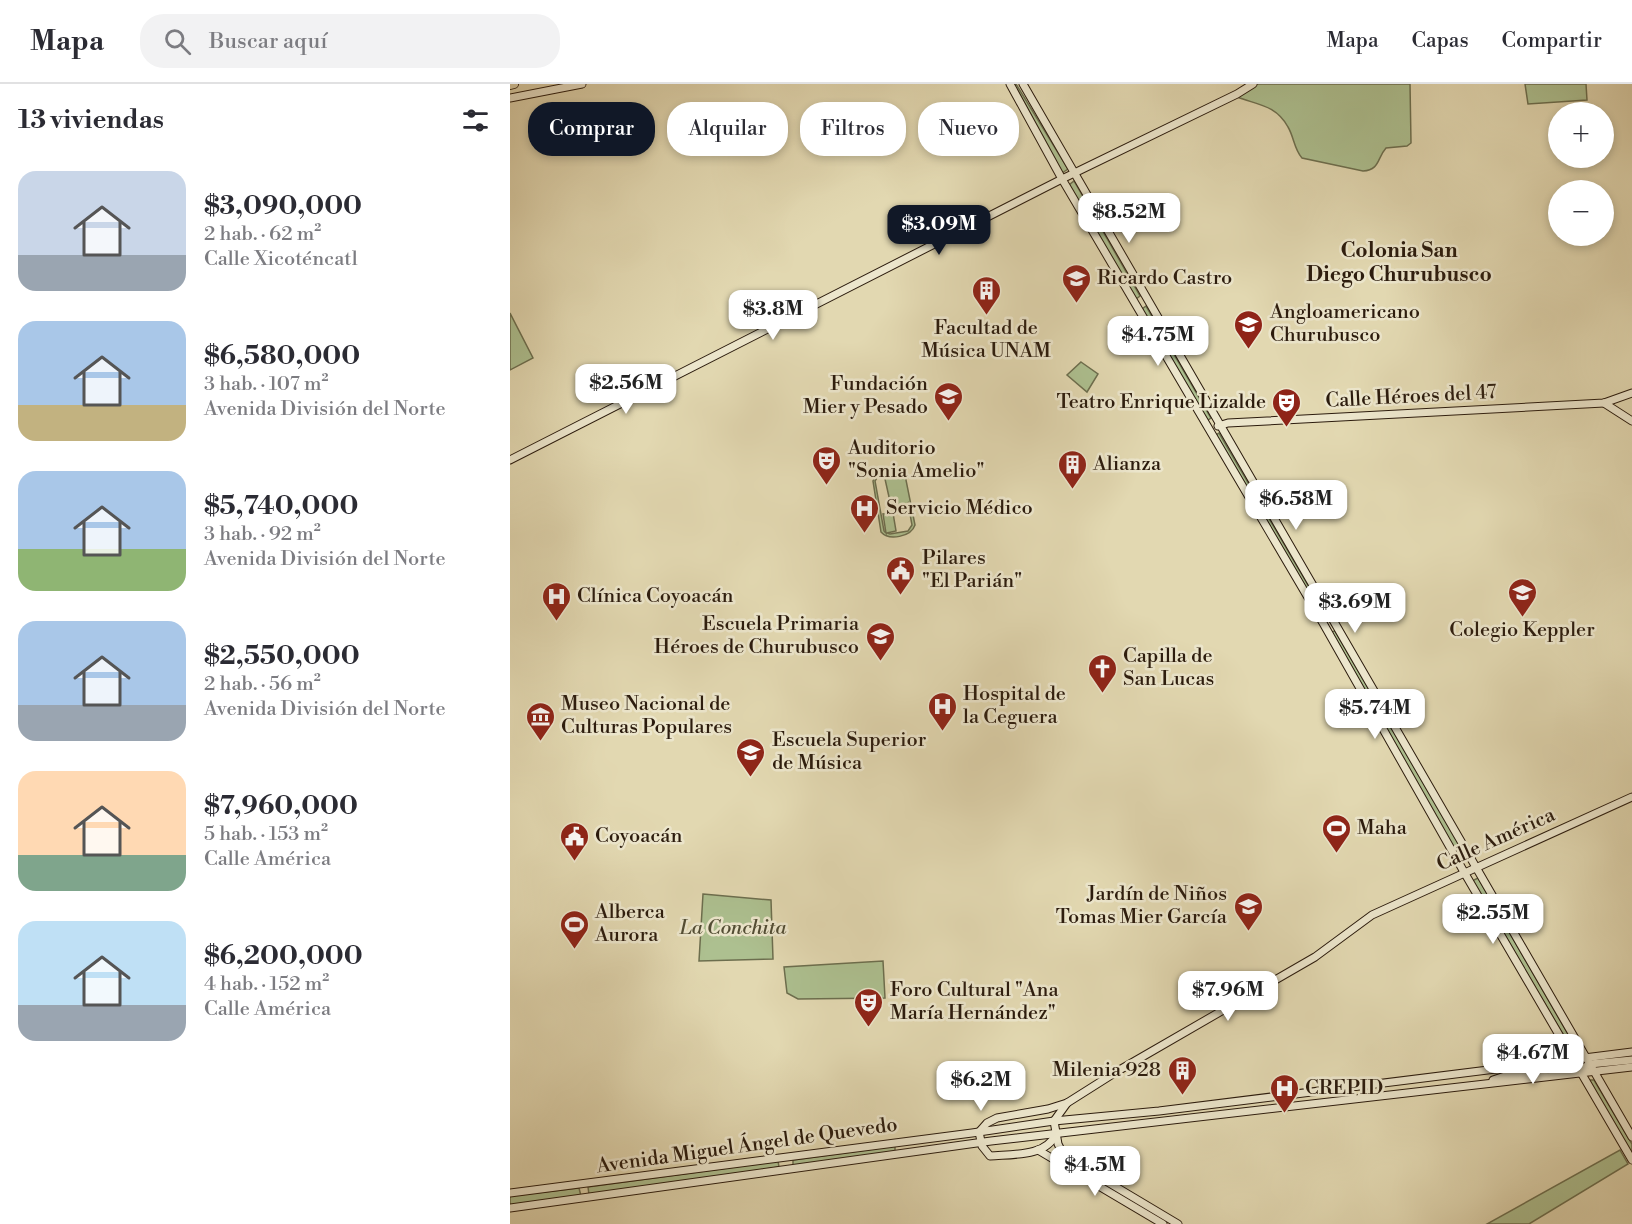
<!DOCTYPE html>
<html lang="es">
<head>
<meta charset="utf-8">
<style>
	:root { --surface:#fff; --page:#f2f2f3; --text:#2b2b33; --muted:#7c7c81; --line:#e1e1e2; --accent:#111827 }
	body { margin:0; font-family:"Libre Bodoni",serif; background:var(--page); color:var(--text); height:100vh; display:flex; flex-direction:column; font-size:22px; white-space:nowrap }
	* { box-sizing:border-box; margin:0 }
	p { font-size:20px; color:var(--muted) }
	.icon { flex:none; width:33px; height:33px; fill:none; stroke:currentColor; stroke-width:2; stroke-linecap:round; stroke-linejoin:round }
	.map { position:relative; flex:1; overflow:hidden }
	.side { display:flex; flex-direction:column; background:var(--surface); width:510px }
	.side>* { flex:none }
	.hud { position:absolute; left:18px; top:18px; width:570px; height:54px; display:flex; gap:12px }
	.controls { position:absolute; left:1038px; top:18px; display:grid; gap:12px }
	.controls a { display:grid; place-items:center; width:66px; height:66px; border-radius:50%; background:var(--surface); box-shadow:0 3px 9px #0003; font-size:30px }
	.price { position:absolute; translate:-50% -51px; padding:0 14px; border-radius:12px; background:#fff; color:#222; font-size:20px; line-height:39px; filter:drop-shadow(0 2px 3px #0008) }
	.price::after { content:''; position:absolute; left:50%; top:36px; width:18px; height:14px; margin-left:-9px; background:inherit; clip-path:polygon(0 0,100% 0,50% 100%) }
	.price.current { background:var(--accent); color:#fff }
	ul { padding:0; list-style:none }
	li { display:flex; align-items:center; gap:18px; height:150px; padding:0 18px }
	li span { display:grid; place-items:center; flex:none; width:168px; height:120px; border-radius:18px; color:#555 }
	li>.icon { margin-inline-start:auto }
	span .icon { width:72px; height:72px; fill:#fffc; stroke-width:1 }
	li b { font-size:26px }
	h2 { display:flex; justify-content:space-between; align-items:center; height:72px; padding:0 18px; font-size:26px }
	.chip { padding:0 21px; border-radius:24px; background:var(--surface); box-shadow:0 3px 9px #0003; font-size:21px; line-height:54px }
	.chip.current { background:var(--accent); color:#fff }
	header { display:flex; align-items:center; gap:36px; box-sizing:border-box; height:84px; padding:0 30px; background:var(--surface); border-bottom:2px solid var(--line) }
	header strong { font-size:28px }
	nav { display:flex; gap:33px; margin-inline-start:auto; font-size:21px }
	.search { width:420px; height:54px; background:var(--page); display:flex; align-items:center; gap:15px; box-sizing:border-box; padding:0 21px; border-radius:24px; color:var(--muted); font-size:22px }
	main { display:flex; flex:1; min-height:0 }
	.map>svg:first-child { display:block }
</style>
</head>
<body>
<header>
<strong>Mapa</strong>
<div class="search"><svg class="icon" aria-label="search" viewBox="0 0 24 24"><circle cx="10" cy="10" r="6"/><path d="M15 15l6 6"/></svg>Buscar aquí</div>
<nav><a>Mapa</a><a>Capas</a><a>Compartir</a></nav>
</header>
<main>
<section class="side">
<h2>13 viviendas<svg class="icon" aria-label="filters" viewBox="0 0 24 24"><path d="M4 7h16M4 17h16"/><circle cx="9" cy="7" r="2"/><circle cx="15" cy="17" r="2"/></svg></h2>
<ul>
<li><span style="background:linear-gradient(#c9d6e8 70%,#9aa5b1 0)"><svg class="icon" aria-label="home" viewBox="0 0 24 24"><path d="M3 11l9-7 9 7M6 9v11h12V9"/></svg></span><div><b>$3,090,000</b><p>2 hab. · 62 m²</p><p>Calle Xicoténcatl</p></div></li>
<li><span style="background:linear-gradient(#a9c7e8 70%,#c2b280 0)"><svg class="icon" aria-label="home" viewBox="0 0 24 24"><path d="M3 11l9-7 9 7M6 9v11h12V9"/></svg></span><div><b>$6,580,000</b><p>3 hab. · 107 m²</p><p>Avenida División del Norte</p></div></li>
<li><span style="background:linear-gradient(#a9c7e8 65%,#8fb573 0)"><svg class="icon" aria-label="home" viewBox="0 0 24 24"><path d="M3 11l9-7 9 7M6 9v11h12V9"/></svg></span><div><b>$5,740,000</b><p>3 hab. · 92 m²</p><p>Avenida División del Norte</p></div></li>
<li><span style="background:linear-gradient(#a9c7e8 70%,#9aa5b1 0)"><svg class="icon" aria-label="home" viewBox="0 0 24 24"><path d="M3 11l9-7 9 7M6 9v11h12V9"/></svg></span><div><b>$2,550,000</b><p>2 hab. · 56 m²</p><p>Avenida División del Norte</p></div></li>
<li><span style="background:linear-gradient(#ffd9b3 70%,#7fa58c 0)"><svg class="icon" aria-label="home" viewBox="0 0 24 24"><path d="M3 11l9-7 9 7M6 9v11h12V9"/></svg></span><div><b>$7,960,000</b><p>5 hab. · 153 m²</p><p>Calle América</p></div></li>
<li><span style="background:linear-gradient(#bfe0f5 70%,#9aa5b1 0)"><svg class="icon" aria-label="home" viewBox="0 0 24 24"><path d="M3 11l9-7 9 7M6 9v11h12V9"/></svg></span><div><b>$6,200,000</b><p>4 hab. · 152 m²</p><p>Calle América</p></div></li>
</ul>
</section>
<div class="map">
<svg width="1122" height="1140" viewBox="0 0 1122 1140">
	<rect width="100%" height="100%" fill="#e2d8b1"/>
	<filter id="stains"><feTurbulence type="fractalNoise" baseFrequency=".00333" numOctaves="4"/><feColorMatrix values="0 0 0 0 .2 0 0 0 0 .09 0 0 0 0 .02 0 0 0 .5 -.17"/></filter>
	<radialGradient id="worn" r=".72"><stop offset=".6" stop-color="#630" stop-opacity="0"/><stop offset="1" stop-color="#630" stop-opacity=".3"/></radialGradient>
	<g fill="#adc090" stroke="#6c6e4e" stroke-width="1.5" fill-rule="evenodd">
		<path d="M503,0H506L558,85L552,89Z"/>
		<path d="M748,0H900L901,59L897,62L876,64C867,74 870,86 853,87L792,74C784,65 784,53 778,43C766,21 748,21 727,13V11Z"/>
		<path d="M1015,0H1076L1077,16L1018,20Z"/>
		<path d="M564,97L630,212L626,215L559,101Z"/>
		<path d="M636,222L701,334L695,338L632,225Z"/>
		<path d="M0,229L23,274L0,286Z"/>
		<path d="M571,278L588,290L577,308L557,291Z"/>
		<path d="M709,349L812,525L809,527L704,352Z"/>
		<path d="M384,385L392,387L395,391L405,441C401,453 379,457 371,448L363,397L366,390ZM381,389L375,395L381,422L383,425C389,426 395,424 398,419L402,441L398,447L380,450L377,449L386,447L383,429L373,430L376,449L374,447L365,397L368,392Z"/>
		<path d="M825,547L958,775L951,777L821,548Z"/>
		<path d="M968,794L1059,952H1054L962,797Z"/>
		<path d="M193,810L261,816L263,875L189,877Z"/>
		<path d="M373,877L375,914L288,915L277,909L274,883Z"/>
		<path d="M1078,996H1084L1122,1060V1070Z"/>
		<path d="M385,1062V1068L283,1082V1076Z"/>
		<path d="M1110,1066L1118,1080L1019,1140H977Z"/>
		<path d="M268,1077L269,1083L79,1111L78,1103Z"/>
		<path d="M69,1104L71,1112L0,1121V1112Z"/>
	</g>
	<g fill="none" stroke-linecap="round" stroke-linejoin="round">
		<defs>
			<g id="secondary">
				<path d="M500,0L552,95L813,539L954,788L1122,1076"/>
				<path d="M513,0L1122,1053"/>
				<path d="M0,14L72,0"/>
				<path d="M1094,319L1122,337"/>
				<path d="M708,342L718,339L1094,319L1122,309"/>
				<path d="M0,376L552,95L727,10L743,0"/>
				<path d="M1071,989L1075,983L1080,980L1122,976"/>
				<path d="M983,996L995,992L1069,982"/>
				<path d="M544,1037L548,1060L554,1072L668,1140"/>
				<path d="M544,1037L557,1019"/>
				<path d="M546,1050C536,1073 502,1070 480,1072L472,1062L469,1048L477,1039L487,1034L538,1025L557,1019L606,988L805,873L862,831L1122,713"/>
				<path d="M528,1066L653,1140"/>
				<path d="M0,1109L462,1049L544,1037L649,1027L1122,968"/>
				<path d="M0,1124L481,1057L1122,983"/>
			</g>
			<path id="highway" d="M0,1L4,0"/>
		</defs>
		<use href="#secondary" stroke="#2b1b0d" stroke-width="9"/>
		<use href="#highway" stroke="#2b1b0d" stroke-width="10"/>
		<use href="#secondary" stroke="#ece6cc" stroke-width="7"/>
		<use href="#highway" stroke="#e2d8b1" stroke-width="8"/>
	</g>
	<defs>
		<symbol id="school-pin" viewBox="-11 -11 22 30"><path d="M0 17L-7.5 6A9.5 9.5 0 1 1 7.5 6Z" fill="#8f2418" stroke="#ece6cc"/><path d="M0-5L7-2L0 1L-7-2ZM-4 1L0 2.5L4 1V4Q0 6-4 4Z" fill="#fff"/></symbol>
		<symbol id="building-pin" viewBox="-11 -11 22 30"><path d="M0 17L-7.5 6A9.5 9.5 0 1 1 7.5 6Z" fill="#8f2418" stroke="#ece6cc"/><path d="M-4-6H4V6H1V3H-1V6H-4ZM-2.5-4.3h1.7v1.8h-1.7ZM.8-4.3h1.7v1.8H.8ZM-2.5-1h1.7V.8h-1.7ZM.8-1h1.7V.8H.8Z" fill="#fff"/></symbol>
		<symbol id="university-pin" viewBox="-11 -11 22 30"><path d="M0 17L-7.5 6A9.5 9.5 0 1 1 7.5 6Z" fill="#8f2418" stroke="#ece6cc"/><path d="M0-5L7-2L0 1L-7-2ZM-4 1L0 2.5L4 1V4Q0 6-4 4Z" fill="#fff"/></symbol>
		<symbol id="theatre-pin" viewBox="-11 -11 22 30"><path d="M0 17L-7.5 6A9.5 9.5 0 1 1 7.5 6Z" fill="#8f2418" stroke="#ece6cc"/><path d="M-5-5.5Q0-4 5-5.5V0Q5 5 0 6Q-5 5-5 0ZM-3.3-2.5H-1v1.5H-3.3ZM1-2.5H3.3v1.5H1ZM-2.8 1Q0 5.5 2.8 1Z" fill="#fff"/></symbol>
		<symbol id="hospital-pin" viewBox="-11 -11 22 30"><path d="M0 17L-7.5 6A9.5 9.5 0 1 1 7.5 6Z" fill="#8f2418" stroke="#ece6cc"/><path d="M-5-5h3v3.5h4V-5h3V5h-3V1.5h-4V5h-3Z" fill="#fff"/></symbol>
		<symbol id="civic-pin" viewBox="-11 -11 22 30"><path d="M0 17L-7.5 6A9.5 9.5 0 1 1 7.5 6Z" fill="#8f2418" stroke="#ece6cc"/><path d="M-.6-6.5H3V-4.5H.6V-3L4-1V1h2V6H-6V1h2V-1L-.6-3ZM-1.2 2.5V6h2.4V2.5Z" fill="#fff"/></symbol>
		<symbol id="church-pin" viewBox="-11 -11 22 30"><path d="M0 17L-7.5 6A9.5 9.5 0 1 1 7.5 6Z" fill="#8f2418" stroke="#ece6cc"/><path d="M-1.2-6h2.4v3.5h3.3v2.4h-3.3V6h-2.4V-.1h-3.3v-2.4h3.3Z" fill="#fff"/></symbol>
		<symbol id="museum-pin" viewBox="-11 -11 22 30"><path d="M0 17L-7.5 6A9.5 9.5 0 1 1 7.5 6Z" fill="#8f2418" stroke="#ece6cc"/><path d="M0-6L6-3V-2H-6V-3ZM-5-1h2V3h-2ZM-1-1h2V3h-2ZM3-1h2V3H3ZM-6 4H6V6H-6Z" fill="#fff"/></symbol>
		<symbol id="stadium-pin" viewBox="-11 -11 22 30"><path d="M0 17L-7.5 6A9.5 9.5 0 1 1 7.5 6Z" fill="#8f2418" stroke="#ece6cc"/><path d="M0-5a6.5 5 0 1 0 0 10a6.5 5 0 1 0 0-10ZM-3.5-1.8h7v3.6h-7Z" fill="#fff"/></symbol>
	</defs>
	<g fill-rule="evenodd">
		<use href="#school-pin" x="550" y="178" width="33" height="45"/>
		<use href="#building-pin" x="460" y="190" width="33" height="45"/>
		<use href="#university-pin" x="722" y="224" width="33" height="45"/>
		<use href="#school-pin" x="422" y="296" width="33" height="45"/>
		<use href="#theatre-pin" x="760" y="302" width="33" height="45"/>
		<use href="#theatre-pin" x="300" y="360" width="33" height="45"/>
		<use href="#building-pin" x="546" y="364" width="33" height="45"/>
		<use href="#hospital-pin" x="338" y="408" width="33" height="45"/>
		<use href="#civic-pin" x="374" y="470" width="33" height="45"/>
		<use href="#school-pin" x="996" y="492" width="33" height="45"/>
		<use href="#hospital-pin" x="30" y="496" width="33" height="45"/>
		<use href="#school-pin" x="354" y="536" width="33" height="45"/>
		<use href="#church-pin" x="576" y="568" width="33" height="45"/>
		<use href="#hospital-pin" x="416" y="606" width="33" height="45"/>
		<use href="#museum-pin" x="14" y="616" width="33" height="45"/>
		<use href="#university-pin" x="224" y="652" width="33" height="45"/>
		<use href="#stadium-pin" x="810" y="728" width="33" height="45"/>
		<use href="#civic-pin" x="48" y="736" width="33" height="45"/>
		<use href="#school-pin" x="722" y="806" width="33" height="45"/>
		<use href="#stadium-pin" x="48" y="824" width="33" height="45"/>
		<use href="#theatre-pin" x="342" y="902" width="33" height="45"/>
		<use href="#building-pin" x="656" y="970" width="33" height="45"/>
		<use href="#hospital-pin" x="758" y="988" width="33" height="45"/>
	</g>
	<g text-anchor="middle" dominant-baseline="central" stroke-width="5" stroke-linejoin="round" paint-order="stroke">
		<g font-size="20" fill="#2b1b0d" stroke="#ece6cc" text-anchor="start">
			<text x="587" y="194">Ricardo Castro</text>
			<text x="760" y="228">Angloamericano<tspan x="760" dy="23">Churubusco</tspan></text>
			<text x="476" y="244" text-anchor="middle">Facultad de<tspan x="476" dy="23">Música UNAM</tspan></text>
			<text x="418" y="300" text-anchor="end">Fundación<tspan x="418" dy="23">Mier y Pesado</tspan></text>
			<text x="756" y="318" text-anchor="end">Teatro Enrique Lizalde</text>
			<text x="338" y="364">Auditorio<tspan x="338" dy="23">"Sonia Amelio"</tspan></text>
			<text x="583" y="380">Alianza</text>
			<text x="376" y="424">Servicio Médico</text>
			<text x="412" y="474">Pilares<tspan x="412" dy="23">"El Parián"</tspan></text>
			<text x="67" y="512">Clínica Coyoacán</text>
			<text x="349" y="540" text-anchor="end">Escuela Primaria<tspan x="349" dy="23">Héroes de Churubusco</tspan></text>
			<text x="1012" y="546" text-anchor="middle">Colegio Keppler</text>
			<text x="613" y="572">Capilla de<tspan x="613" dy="23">San Lucas</tspan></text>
			<text x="453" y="610">Hospital de<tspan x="453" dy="23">la Ceguera</tspan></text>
			<text x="51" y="620">Museo Nacional de<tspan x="51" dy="23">Culturas Populares</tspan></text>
			<text x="262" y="656">Escuela Superior<tspan x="262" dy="23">de Música</tspan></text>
			<text x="847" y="744">Maha</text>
			<text x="85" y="752">Coyoacán</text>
			<text x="717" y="810" text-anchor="end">Jardín de Niños<tspan x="717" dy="23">Tomas Mier García</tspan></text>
			<text x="85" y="828">Alberca<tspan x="85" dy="23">Aurora</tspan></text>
			<text x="380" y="906">Foro Cultural "Ana<tspan x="380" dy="23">María Hernández"</tspan></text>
			<text x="651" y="986" text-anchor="end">Milenia 928</text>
			<text x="795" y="1004">CREPID</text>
		</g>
		<g font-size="20" fill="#2b1b0d" stroke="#ece6cc">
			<text transform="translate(901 313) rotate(-3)">Calle Héroes del 47</text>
			<text transform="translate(986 756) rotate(-24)">Calle América</text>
			<text transform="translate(237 1062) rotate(-8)">Avenida Miguel Ángel de Quevedo</text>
		</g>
		<g font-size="20" font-style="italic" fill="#524d34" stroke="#ece6cc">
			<text x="223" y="844">La Conchita</text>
		</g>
		<g font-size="21" font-weight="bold" fill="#2b1b0d" stroke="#ece6cc">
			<text x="889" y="167">Colonia San<tspan x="889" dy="24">Diego Churubusco</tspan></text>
		</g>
	</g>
	<rect width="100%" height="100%" filter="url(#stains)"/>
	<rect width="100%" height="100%" fill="url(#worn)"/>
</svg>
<div class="controls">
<a>+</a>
<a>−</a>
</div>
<b class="price" style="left:619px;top:160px">$8.52M</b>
<b class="price current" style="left:429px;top:172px">$3.09M</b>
<b class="price" style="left:263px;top:257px">$3.8M</b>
<b class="price" style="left:648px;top:283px">$4.75M</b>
<b class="price" style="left:116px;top:331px">$2.56M</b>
<b class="price" style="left:786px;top:447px">$6.58M</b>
<b class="price" style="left:845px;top:550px">$3.69M</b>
<b class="price" style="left:865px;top:656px">$5.74M</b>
<b class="price" style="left:983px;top:861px">$2.55M</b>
<b class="price" style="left:718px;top:938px">$7.96M</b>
<b class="price" style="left:1023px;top:1001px">$4.67M</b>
<b class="price" style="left:471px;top:1028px">$6.2M</b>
<b class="price" style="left:585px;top:1113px">$4.5M</b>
<div class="hud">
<a class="chip current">Comprar</a>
<a class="chip">Alquilar</a>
<a class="chip">Filtros</a>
<a class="chip">Nuevo</a>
</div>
</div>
</main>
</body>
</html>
